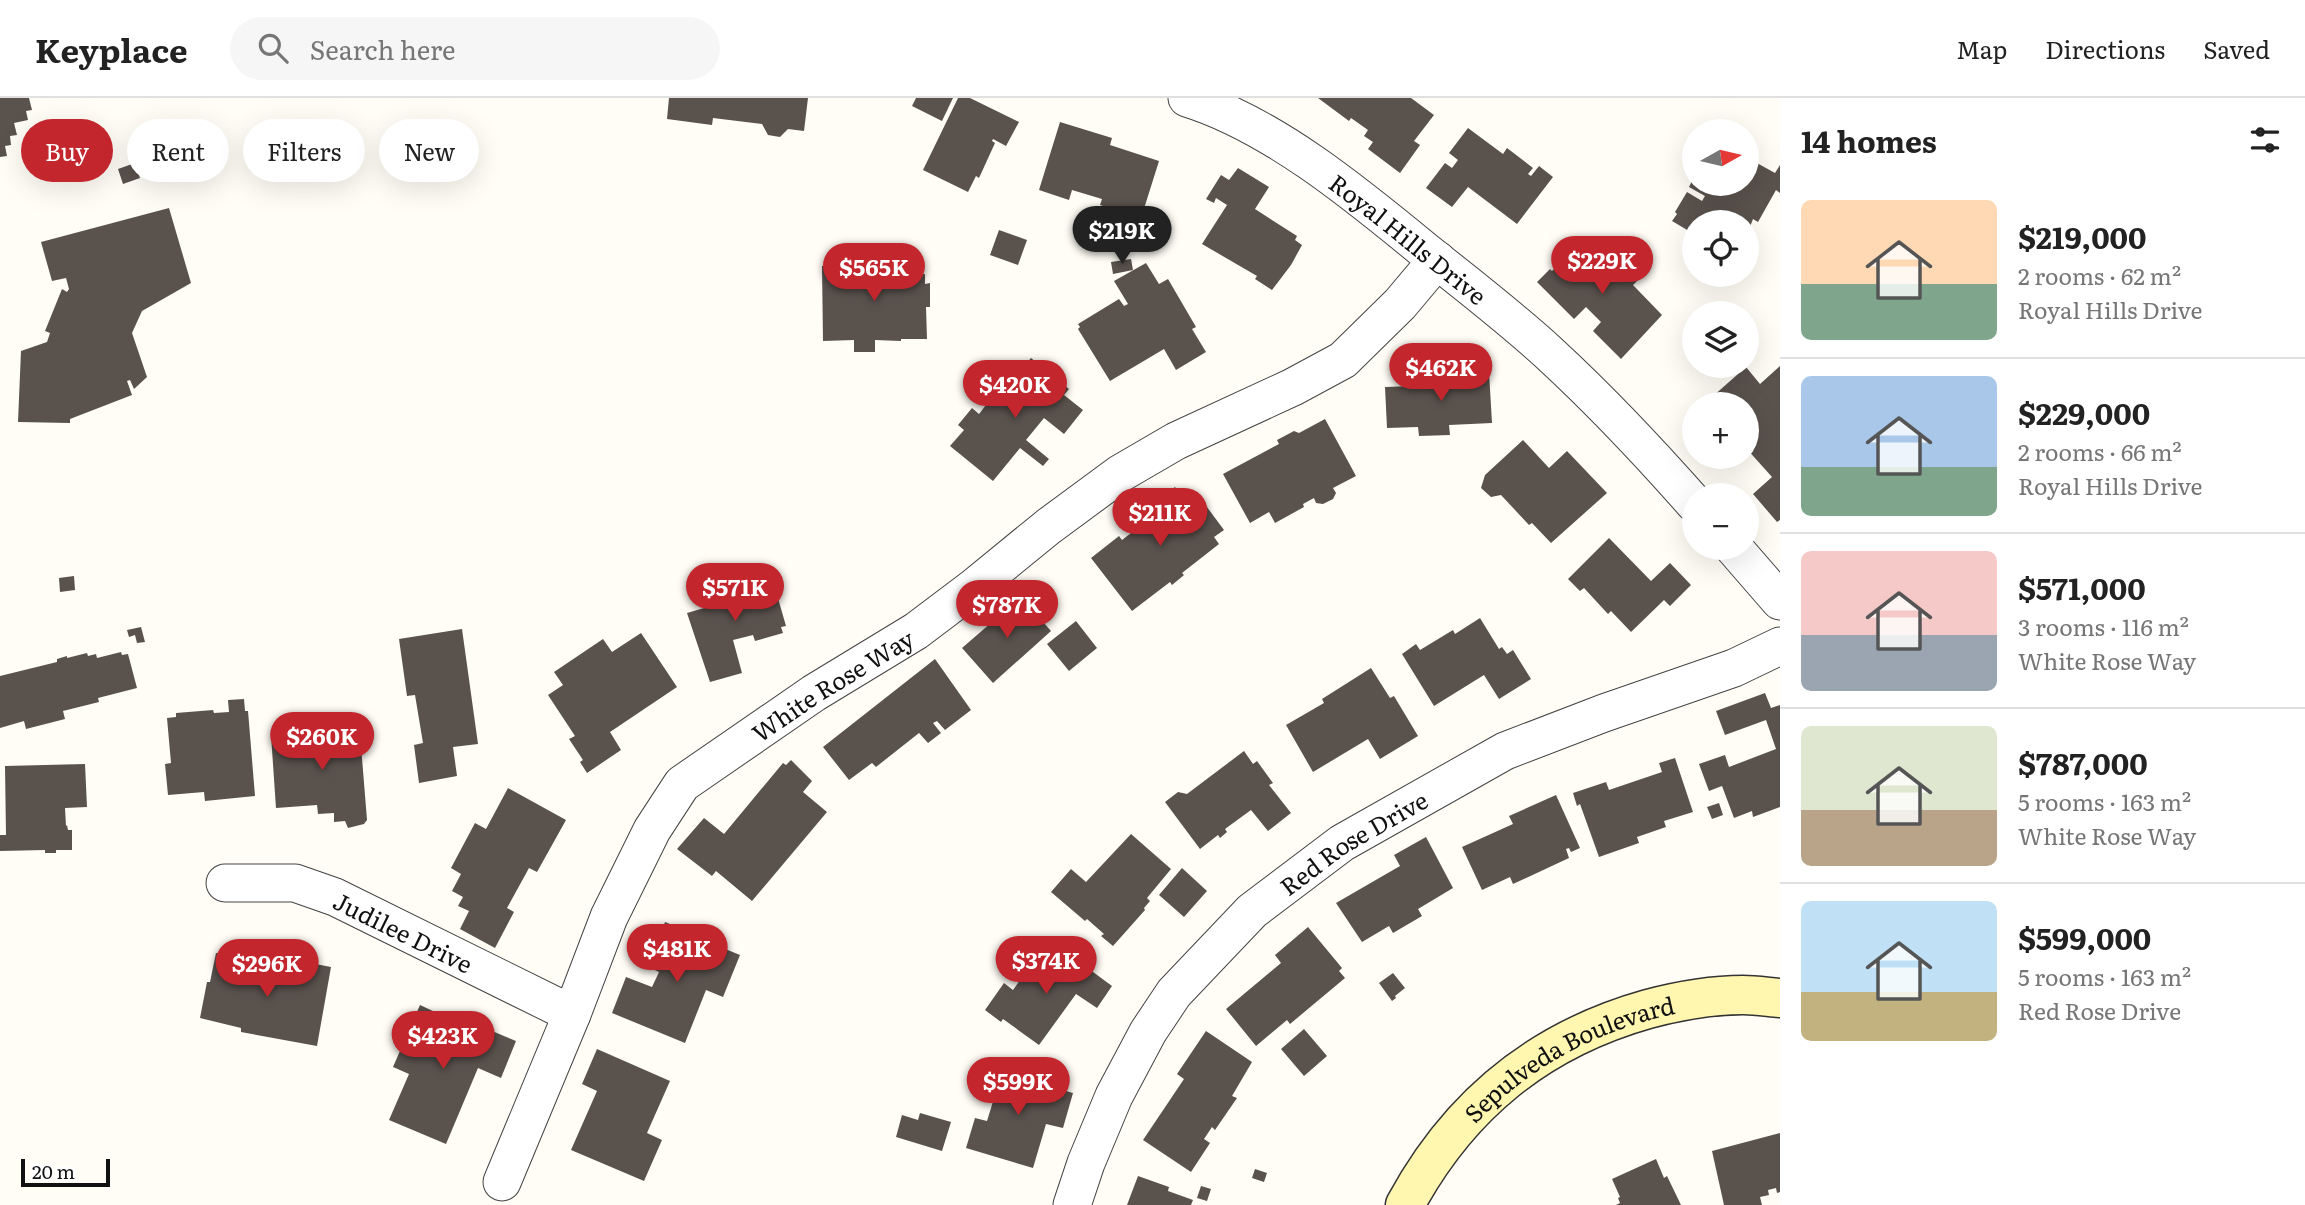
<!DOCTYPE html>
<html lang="en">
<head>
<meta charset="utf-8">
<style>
	:root { --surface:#fff; --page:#f6f6f6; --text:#222; --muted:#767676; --line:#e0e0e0; --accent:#c4262e }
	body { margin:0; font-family:Literata,serif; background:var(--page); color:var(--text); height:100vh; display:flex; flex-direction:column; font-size:26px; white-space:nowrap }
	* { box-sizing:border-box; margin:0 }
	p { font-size:23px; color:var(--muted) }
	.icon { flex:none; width:38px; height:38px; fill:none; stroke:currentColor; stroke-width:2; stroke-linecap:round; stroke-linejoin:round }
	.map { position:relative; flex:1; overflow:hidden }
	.sheet { display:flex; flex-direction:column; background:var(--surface); width:525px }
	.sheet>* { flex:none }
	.top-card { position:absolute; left:21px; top:21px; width:665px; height:63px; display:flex; gap:14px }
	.needle { width:46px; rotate:82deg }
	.controls { position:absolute; left:1682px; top:21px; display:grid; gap:14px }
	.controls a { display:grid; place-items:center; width:77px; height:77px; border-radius:50%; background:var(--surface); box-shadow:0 7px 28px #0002; font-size:35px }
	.scale { position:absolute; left:21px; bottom:18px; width:89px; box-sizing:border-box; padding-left:7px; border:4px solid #111; border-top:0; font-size:19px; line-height:24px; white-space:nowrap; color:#111; -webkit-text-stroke:5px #fff; paint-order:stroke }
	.price { position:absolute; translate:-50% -60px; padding:0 16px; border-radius:24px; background:var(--accent); color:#fff; font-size:23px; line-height:46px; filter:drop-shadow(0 2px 4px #0008) }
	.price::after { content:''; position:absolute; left:50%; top:42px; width:21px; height:16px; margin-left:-10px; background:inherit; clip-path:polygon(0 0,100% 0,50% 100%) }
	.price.current { background:#222; color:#fff }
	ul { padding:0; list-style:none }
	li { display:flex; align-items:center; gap:21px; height:175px; padding:0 21px }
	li+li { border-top:2px solid var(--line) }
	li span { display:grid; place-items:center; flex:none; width:196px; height:140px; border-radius:10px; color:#555 }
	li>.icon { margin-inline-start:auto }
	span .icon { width:84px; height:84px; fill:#fffc; stroke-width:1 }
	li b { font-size:30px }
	h2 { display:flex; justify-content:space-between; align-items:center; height:84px; padding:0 21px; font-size:30px }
	.chip { padding:0 24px; border-radius:32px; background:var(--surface); box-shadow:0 7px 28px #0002; font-size:24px; line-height:63px }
	.chip.current { background:var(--accent); color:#fff }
	header { display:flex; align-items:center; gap:42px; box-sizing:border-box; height:98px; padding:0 35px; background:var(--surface); border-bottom:2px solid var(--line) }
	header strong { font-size:33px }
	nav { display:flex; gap:38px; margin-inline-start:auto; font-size:24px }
	.search { width:490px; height:63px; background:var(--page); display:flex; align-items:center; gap:18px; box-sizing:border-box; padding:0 24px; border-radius:38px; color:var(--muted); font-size:26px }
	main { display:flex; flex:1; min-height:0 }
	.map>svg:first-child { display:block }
</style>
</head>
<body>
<header>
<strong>Keyplace</strong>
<div class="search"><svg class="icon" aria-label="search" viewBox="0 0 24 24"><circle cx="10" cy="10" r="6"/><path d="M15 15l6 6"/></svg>Search here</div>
<nav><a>Map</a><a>Directions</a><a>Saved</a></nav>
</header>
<main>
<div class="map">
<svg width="1780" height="1107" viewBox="0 0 1780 1107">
	<rect width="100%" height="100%" fill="#fffdf5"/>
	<g fill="#5a524d">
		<path d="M0,0H29L32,12L26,13L28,22L14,25L17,37L10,38L11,47L5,48L7,58L0,59Z"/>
		<path d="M669,0H808L804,33L788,31L780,39L768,37L762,26L713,20L712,27L667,21Z"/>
		<path d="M916,0H953L942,23L912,8Z"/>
		<path d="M958,0H970L1019,24L1006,48L993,41L992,43L995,45L979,80L976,78L968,94L923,72Z"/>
		<path d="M1318,0H1411L1434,17L1414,43L1420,47L1400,75L1368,51L1373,44L1364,38L1368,32L1351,20L1349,23Z"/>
		<path d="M1060,24L1112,40L1110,47L1159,63L1142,117L1138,119L1100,107L1102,101L1072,92L1069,102L1039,92Z"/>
		<path d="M1468,30L1503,56L1507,50L1533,70L1528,76L1531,78L1539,68L1553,79L1517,126L1468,89L1452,109L1426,90L1445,65L1452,70L1458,62L1449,55Z"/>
		<path d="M1746,59L1775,75L1780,67V95L1776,92L1758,124L1753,121L1746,139V124H1694V136L1672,123L1677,116L1675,114L1687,94L1702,103L1705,98L1689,89L1694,79V86H1746Z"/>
		<path d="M135,65L140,80L123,86L118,71Z"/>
		<path d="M1238,70L1269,89L1255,111L1297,138L1295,142L1302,147L1291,167L1272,192L1255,181L1257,178L1202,146L1227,107L1216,100L1214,105L1206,101L1221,77L1229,82Z"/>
		<path d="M169,110L191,185L142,213L132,235L147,279L134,291L130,282L127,283L132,297L70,321V325L18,324L21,253L47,244L50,235L45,233L62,191L67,194L69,191L66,180L52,183L41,144Z"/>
		<path d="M999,132L1027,142L1018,167L990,157Z"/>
		<path d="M1585,140L1608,163L1613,157L1638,182L1633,187L1662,217L1621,261L1593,233L1601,224L1586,209L1574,221L1537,184L1550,171L1552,173Z"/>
		<path d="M1131,161L1133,172L1113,176L1111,164Z"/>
		<path d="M886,162H911V177L925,176V186L930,185V209H926L927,241H901V243L875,242V254H854V242L823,243L822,168H844V164L886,166Z"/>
		<path d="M1146,165L1159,186L1168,181L1196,229L1192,231L1206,254L1176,272L1164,251L1110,283L1078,231L1080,229L1078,226L1119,201L1124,208L1128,206L1114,183Z"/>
		<path d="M1031,260L1069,291L1064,297L1083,312L1064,336L1044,320L1026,342L1049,361L1043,368L1020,350L993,383L950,348L964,332L958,327L972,310L979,316L999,290L1002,292Z"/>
		<path d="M1780,268V422L1777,424L1753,396L1772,379L1746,350V306H1704L1746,269L1760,286Z"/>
		<path d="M1460,270V275L1489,274L1492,325L1449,327L1450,337L1419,338L1418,329L1387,330L1385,289L1442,287L1441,271Z"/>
		<path d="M1694,315V333L1685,323Z"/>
		<path d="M1325,321L1356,378L1333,390L1336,395L1333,401L1323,406L1316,405L1314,400L1303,406L1304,409L1275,425L1269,414L1250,425L1223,376L1279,346L1277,342L1294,333L1299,335Z"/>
		<path d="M1523,342L1549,370L1567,353L1607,395L1551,445L1532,425L1529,427L1501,397L1491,399L1481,390L1485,377Z"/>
		<path d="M1175,389L1184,401L1195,393L1224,432L1214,439L1219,446L1182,475L1184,477L1172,487L1170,484L1132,513L1091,460L1119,438L1122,442L1153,418L1147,410Z"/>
		<path d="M1609,440L1651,483L1670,465L1691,487L1670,508L1664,502L1631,534L1611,513L1608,516L1584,490L1580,493L1568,481Z"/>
		<path d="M771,476L786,528L781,529L783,535L755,543L753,537L733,542L742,575L710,584L687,515L711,508L707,495Z"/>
		<path d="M74,478L75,492L60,494L59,480Z"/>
		<path d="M1021,499L1051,533L993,585L962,550Z"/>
		<path d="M1480,520L1499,551L1502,549L1507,556L1513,552L1531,581L1499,601L1484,577L1434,608L1402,556L1416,546L1420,552L1453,532L1455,536Z"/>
		<path d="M1076,523L1097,550L1069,573L1047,546Z"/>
		<path d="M141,529L145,544L137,545L135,537L129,539L127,532Z"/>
		<path d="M462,531L478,646L453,649L457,678L419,685L414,647L423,645L415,597L407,598L399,541Z"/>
		<path d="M641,535L677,589L610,634L621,652L587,675L580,664L583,662L569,641L575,638L548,597L563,587L554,574L603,541L612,554Z"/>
		<path d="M121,554L122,557L128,556L137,590L98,600L99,604L63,613L65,621L26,631L24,623L0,630V578L57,564V561L67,558V560L87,555L88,558L96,556L97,560Z"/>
		<path d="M935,561L971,612L945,632L937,623L933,625L941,635L928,645L919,635L876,669L872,665L849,682L823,649Z"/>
		<path d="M1371,570L1390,600L1394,598L1418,638L1380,661L1368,641L1313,674L1286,627L1324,605L1322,601Z"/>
		<path d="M1765,595L1771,610L1780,607V709L1753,719L1752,713L1734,720L1722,688L1709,693L1699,666L1725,657L1729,669L1776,651L1766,622L1725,637L1716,613Z"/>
		<path d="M244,601L245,613H248L255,698L205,703L204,694L168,697L165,666L171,665L167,620L176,619V615L213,612L214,615L229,614L228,602Z"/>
		<path d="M359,623L367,722L364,726L348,730L345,723L334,724V715L318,716L317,707L276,710L271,637L326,633V626Z"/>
		<path d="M1244,653L1253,666L1257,663L1273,685L1269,687L1291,715L1268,733L1251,712L1225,731L1227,734L1220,740L1218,737L1200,751L1165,704L1178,694L1187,696Z"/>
		<path d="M1675,660L1693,714L1664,723L1666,729L1637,739L1639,745L1599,759L1580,706L1577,708L1573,695L1606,684L1609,692L1662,674L1659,665Z"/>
		<path d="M791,662L812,683L803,694L827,714L752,803L716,773L712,778L677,751L704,720L724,736L783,665L786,667Z"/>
		<path d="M85,666L87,709L65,710L66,728L67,727L68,732H72V752H56V755H45V752L0,753V737H6L5,668Z"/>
		<path d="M508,690L566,722L537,774L529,770L507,810L514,814L495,850L460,831L469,813L458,808L463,799L452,793L461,776L451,770L475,725L486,731Z"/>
		<path d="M1556,697L1580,750L1571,754L1569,750L1566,751L1569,760L1513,786L1510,779L1482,792L1462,749L1513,726L1509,718Z"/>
		<path d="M1719,705L1723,717L1712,721L1707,709Z"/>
		<path d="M1131,736L1171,771L1147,800L1150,803L1144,810L1145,812L1113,848L1101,838L1104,836L1087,821L1085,823L1051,794L1071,771L1086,784Z"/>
		<path d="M1426,739L1453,790L1418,811L1422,818L1393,835L1389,828L1362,844L1336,805L1400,768L1394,757Z"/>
		<path d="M1182,770L1207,793L1184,819L1159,797Z"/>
		<path d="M665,824L677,829L676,831L740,857L723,899L706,892L685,945L612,915L626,879L652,889L659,874L648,869Z"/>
		<path d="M1308,829L1342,870L1339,873L1345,880L1290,926L1287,922L1256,948L1226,911L1281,865L1275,857Z"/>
		<path d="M1048,850L1085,877L1089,871L1112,888L1097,910L1076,896L1039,947L1003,921L1001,924L985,912L1004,885L1013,892L1028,871L1031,873Z"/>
		<path d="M223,854L257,860L256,862L263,864L262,870L298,877L300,863L331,869L317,948L241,934V930L200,920L207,884H210L216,855L223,857Z"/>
		<path d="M1393,875L1405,890L1395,898L1396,900L1392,903L1379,885Z"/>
		<path d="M420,907L478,934L480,928L516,943L501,980L478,970L446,1046L389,1022L409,976L393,969Z"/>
		<path d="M1304,931L1327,958L1304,978L1281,951Z"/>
		<path d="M1206,933L1252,964L1232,998L1237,1000L1215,1032L1212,1029L1204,1041L1210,1045L1191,1074L1143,1042L1184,981L1177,976Z"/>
		<path d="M597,951L670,983L647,1035L662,1042L644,1083L571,1052L597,993L582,986Z"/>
		<path d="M994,966L1012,971L1011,975L1059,989V991L1073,995L1063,1030L1046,1026L1033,1070L966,1050L975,1020L987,1023L995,997L985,994Z"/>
		<path d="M920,1015L951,1024L942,1053L896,1039L902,1017L918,1022Z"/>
		<path d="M1780,1035V1094L1777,1095L1776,1090L1768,1092L1769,1097L1760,1099L1762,1107H1724L1712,1053Z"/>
		<path d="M1656,1061L1664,1080L1667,1078L1681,1107H1616L1620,1105L1618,1100L1620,1099L1612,1081Z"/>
		<path d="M1255,1071L1267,1075L1264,1084L1252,1080Z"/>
		<path d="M1138,1078L1169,1089L1168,1093L1193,1102L1191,1107H1127Z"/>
		<path d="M1201,1088L1211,1091L1207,1103L1197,1100Z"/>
	</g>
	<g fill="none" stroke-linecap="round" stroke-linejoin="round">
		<defs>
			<g id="minor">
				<path id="s1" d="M1187,0C1271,26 1355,95 1423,151C1465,185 1510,219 1550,256C1601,303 1648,353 1694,405"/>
				<path d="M1734,450L1780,503"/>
				<path id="s2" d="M225,785H295L335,799L572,916"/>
				<path id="s3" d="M502,1084L572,916L609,819L652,732L682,686L814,595L916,533L973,490L1049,428L1121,375L1176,343L1293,289L1343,262L1400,206L1437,162"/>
				<path id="s4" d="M1072,1107L1086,1065L1114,998L1148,934L1174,895L1252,813L1342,745L1505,653L1604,615L1734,570L1780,548"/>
			</g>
			<g id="secondary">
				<path id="s5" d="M1405,1107C1459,1007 1538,942 1648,911C1678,903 1711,897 1743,897C1755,897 1768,899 1780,900"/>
			</g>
		</defs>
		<use href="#minor" stroke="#444" stroke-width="39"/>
		<use href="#secondary" stroke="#333" stroke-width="41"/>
		<use href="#minor" stroke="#fff" stroke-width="37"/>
		<use href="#secondary" stroke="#fff6b0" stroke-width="38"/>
	</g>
	<g text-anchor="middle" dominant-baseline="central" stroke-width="7" stroke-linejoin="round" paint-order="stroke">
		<g font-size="24" fill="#111" stroke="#fff">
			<text stroke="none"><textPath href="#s1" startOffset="264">Royal Hills Drive</textPath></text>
			<text stroke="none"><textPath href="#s3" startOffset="618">White Rose Way</textPath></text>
			<text stroke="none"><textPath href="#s4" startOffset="472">Red Rose Drive</textPath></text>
			<text stroke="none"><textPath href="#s2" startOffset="189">Judilee Drive</textPath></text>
			<text stroke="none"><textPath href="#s5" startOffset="228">Sepulveda Boulevard</textPath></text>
		</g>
	</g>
</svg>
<div class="controls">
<a><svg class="needle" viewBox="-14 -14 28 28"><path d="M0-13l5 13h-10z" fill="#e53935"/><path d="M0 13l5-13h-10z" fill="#767676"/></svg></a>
<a><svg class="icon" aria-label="locate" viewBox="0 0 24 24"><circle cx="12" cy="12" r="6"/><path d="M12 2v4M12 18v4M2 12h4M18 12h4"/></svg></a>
<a><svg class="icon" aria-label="layers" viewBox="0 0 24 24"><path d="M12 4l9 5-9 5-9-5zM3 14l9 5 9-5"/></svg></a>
<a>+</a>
<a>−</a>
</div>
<div class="scale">20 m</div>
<b class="price current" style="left:1122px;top:168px">$219K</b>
<b class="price" style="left:1602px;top:198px">$229K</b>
<b class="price" style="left:874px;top:205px">$565K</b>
<b class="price" style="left:1441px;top:305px">$462K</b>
<b class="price" style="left:1015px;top:322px">$420K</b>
<b class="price" style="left:1160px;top:450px">$211K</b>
<b class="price" style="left:735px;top:525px">$571K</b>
<b class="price" style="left:1007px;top:542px">$787K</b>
<b class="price" style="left:322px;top:674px">$260K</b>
<b class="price" style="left:677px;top:886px">$481K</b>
<b class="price" style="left:1046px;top:898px">$374K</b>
<b class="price" style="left:267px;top:901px">$296K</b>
<b class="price" style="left:443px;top:973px">$423K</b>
<b class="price" style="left:1018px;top:1019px">$599K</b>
<div class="top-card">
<a class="chip current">Buy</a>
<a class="chip">Rent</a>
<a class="chip">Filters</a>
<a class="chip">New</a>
</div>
</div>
<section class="sheet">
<h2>14 homes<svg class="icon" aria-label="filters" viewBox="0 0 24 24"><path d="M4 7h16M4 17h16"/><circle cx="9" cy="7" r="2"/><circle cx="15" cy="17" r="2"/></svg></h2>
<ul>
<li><span style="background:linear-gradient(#ffd9b3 60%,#7fa58c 0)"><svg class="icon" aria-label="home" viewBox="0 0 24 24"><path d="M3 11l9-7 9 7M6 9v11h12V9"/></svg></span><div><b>$219,000</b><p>2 rooms · 62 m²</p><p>Royal Hills Drive</p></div></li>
<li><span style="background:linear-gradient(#a9c7e8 65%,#7fa58c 0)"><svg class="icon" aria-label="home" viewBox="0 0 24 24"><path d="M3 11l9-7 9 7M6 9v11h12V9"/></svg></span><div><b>$229,000</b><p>2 rooms · 66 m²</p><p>Royal Hills Drive</p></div></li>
<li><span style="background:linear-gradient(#f6c9c9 60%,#9aa5b1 0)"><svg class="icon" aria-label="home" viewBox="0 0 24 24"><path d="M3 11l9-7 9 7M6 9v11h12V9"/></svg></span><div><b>$571,000</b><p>3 rooms · 116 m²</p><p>White Rose Way</p></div></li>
<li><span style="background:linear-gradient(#dfe7d0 60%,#b9a48a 0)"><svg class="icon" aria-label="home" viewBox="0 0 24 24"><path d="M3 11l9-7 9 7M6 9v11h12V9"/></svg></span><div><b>$787,000</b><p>5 rooms · 163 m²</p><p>White Rose Way</p></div></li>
<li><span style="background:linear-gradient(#bfe0f5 65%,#c2b280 0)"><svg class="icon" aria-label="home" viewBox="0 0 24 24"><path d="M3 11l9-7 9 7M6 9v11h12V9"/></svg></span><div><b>$599,000</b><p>5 rooms · 163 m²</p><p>Red Rose Drive</p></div></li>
</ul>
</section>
</main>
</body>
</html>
